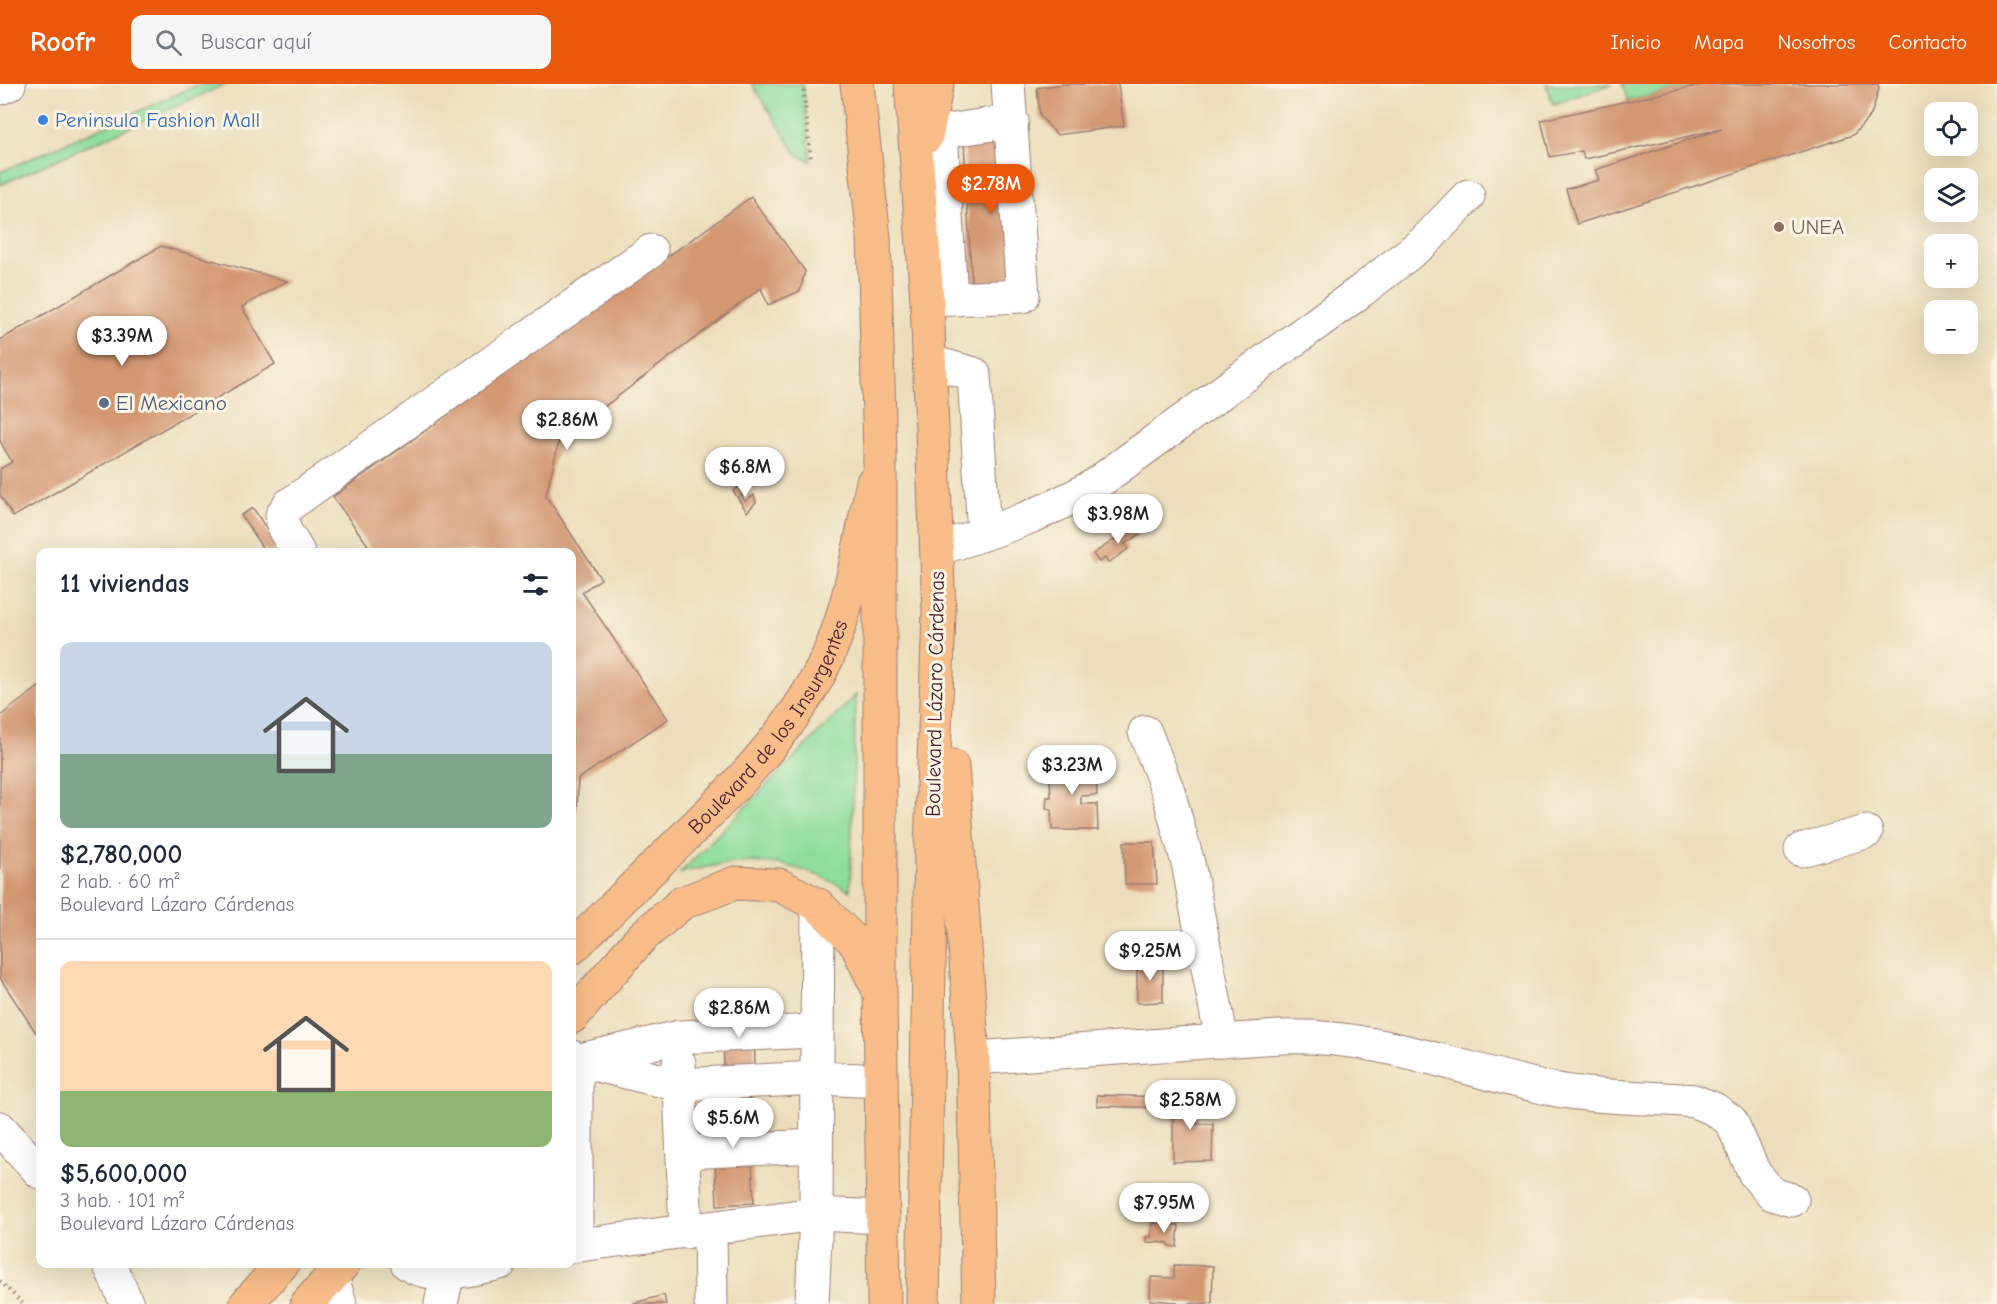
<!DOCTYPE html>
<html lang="es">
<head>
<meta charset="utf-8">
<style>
	:root { --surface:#fff; --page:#f6f6f7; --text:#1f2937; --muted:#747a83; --line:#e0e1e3; --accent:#ea580c }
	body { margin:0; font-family:"Comic Neue",sans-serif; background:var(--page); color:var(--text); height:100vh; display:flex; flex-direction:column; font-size:22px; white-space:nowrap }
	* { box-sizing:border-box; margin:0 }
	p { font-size:20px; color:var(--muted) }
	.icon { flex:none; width:33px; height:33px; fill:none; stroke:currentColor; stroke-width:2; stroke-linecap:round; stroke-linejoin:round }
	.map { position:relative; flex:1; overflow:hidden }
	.details { position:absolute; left:36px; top:464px; width:540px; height:720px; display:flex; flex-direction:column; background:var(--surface); border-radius:12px; box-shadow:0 6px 24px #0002 }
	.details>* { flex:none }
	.tools { position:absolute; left:1924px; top:18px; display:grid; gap:12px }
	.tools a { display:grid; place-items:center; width:54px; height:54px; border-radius:12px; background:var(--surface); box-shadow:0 6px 24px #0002; font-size:30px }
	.price { position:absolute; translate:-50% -51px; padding:0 14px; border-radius:21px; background:#fff; color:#222; font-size:20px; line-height:39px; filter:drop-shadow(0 2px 3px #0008) }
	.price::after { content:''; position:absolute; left:50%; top:36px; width:18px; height:14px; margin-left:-9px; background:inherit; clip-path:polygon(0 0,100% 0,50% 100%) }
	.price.active { background:var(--accent); color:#fff }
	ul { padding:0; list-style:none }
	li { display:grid; align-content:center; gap:12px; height:318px; padding:0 24px }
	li+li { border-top:2px solid var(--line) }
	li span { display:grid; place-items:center; height:186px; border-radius:12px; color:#555 }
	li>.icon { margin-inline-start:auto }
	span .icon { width:108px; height:108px; fill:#fffc; stroke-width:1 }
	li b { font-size:26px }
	h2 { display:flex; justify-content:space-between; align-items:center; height:72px; padding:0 24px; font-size:26px }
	header { display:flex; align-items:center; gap:36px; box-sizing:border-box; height:84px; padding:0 30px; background:var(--accent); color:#fff }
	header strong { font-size:28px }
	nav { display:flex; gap:33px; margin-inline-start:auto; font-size:21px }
	.search { width:420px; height:54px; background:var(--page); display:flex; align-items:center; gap:15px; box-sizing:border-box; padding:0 21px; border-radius:12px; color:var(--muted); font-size:22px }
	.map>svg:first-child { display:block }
</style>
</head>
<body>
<header>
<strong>Roofr</strong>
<div class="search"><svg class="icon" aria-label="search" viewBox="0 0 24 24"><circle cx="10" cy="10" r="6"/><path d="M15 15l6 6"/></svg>Buscar aquí</div>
<nav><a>Inicio</a><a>Mapa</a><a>Nosotros</a><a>Contacto</a></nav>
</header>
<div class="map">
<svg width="1997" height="1220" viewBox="0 0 1997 1220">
	<rect width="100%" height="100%" fill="#fcf5e5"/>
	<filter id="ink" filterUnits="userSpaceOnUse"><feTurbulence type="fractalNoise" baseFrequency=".0167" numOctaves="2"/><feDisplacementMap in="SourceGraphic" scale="12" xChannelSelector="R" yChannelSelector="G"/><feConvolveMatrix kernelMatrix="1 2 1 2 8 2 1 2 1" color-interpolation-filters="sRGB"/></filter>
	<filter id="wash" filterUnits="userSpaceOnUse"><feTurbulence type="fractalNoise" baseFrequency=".008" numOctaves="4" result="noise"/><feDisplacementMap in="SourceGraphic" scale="24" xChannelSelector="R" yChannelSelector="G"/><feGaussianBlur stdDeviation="1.35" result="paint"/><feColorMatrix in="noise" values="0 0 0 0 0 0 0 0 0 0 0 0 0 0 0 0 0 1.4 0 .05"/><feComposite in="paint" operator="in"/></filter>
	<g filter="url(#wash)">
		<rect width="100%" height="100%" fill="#ecdebc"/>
		<g fill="#8cdd9d" stroke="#6b7e64" stroke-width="1.5">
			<path d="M200,0H226L0,101V88Z"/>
			<path d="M752,0H803L811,77L797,71Z"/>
			<path d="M1546,0H1612L1553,20Z"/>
			<path d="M1622,0H1705L1628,17Z"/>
			<path d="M856,611L850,807C790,773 746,772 680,789Z"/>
		</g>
		<g id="blocks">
			<g fill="#d39772">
				<path d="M1064,0H1118L1124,42L1057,51L1040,32L1037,4Z"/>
				<path d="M1705,0H1878L1879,5L1871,31L1853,51L1577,140L1566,105L1599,96L1595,86L1722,45L1584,75L1582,67L1550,73L1541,36Z"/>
				<path d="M1010,53L1018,206L972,208L964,56Z"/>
				<path d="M751,113L805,187L800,207L768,221L761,204L559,357L546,412L601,495L582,508L668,635L578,695L577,727L572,731V468H373L333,413Z"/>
				<path d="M161,162L287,197L242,223L275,280L13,433L0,411V385L12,378L0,357V256Z"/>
				<path d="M743,400L747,406L741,411L745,417L754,411L756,418L747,428L733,407Z"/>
				<path d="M253,424L279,464L274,468H265L241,431Z"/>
				<path d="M1139,439L1144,447L1125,460L1128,465L1108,479L1105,474L1099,478L1093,470Z"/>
				<path d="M40,602V955L0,894V632Z"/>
				<path d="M1079,677V681L1096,680L1097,711L1081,712V720H1097L1098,746H1052L1051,725L1046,724L1047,713H1051L1049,678Z"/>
				<path d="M1124,758H1154L1157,800H1125Z"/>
				<path d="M1138,851L1153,852L1152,862L1137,861Z"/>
				<path d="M1137,877H1163V918L1137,919Z"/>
				<path d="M723,922H754L755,987L724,988Z"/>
				<path d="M749,1009L754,1119L717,1121L712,1010Z"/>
				<path d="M1173,1009H1198L1197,1040H1213L1212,1077L1173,1078Z"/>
				<path d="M1097,1011L1165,1013V1024L1097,1022Z"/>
				<path d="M1152,1139L1179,1141L1177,1163L1169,1162V1159L1146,1158V1153H1151Z"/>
				<path d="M1174,1181L1213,1182L1212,1219L1177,1220V1218L1150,1216L1151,1193L1174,1194Z"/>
				<path d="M664,1211L666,1220H634V1219Z"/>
			</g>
		</g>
	</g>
	<g filter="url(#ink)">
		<use href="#blocks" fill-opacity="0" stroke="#9b7e74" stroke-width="1.5"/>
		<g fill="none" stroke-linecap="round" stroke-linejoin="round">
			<defs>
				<g id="minor">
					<path d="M0,4L9,0"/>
					<path d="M951,215L941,48L1012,37"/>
					<path d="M927,216L1023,212L1008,0"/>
					<path d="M930,278L974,290L984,450"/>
					<path d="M937,465C992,448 1043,431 1093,402L1361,207L1424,158L1468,112"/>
					<path d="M298,468L284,445L282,431L289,421L651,167"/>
					<path d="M1145,648L1168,707L1188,779L1222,957"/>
					<path d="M1801,766L1866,748"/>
					<path d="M572,973L576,976L680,1001L816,994L881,997"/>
					<path d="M973,974L1280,953C1375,949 1461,986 1552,1005C1598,1014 1647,1013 1694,1017L1714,1025L1731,1037L1755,1090L1772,1110L1792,1116"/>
					<path d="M584,975L679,953L815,947"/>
					<path d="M679,979L686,1148"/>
					<path d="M0,1044L40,1088"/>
					<path d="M683,1068L816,1062"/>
					<path d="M710,1144L711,1220"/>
					<path d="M576,1161V976"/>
					<path d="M572,1162L816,1130L883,1133"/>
					<path d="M109,1179L127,1220"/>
					<path d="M407,1179C432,1197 472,1185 500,1179"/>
					<path d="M332,1193L340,1220"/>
					<path d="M441,1220L448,1188"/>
					<path d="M812,1220L816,1130L818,821"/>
				</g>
				<g id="major">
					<path id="s1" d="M572,864C601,836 630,806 659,778C718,720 782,661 821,587C850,530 859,460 873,398"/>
					<path d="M572,933L642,853L682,819L735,799L779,801L818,821L855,858L880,909"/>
					<path d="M246,1220L283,1179"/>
					<path d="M307,1220L344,1179"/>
				</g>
				<g id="highway">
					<path d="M857,0L874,154L880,370V909L884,1220"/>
					<path d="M911,0L927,216L939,528L931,765L923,1220"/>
					<path d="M926,53L937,0"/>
					<path d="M952,682L973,974L979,1220"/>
				</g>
			</defs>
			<use href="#minor" stroke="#9b7e74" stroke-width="35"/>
			<use href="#major" stroke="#9b7e74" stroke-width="35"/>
			<use href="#highway" stroke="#9b7e74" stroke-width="35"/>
			<g stroke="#9b7e74" stroke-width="4" stroke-dasharray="1.5 4.5" stroke-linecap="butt">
				<path d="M803,0L811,77"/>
				<path d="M0,1197L23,1220"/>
			</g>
			<use href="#minor" stroke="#fff" stroke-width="33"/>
			<use href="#major" stroke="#f8bd89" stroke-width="33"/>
			<use href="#highway" stroke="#f8bd89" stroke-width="33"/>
		</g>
	</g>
	<circle fill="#3f7fe0" stroke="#fcf5e5" stroke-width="2" cx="43" cy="36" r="6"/>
	<circle fill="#8d6e63" stroke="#fcf5e5" stroke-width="2" cx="1779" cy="143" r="6"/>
	<circle fill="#5c6f8a" stroke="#fcf5e5" stroke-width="2" cx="104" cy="319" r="6"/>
	<g text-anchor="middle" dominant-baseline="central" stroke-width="6" stroke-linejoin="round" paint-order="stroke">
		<g font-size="21" fill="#366cbe" stroke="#fcf5e5" text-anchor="start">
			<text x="55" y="36">Peninsula Fashion Mall</text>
		</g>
		<g font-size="21" fill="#785e54" stroke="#fcf5e5" text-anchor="start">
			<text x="1791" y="143">UNEA</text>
		</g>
		<g font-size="21" fill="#4e5e75" stroke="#fcf5e5" text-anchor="start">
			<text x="116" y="319">El Mexicano</text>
		</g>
		<g font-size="21" fill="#4a1f2b" stroke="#fcf5e5">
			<text transform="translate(935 610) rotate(-89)">Boulevard Lázaro Cárdenas</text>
			<text stroke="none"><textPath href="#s1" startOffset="298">Boulevard de los Insurgentes</textPath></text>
		</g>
	</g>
</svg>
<div class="tools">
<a><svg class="icon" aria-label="locate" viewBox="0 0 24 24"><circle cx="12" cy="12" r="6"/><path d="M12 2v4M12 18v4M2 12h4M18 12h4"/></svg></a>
<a><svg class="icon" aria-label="layers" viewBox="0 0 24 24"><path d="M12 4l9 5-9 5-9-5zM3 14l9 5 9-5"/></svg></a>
<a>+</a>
<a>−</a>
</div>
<b class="price active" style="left:991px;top:131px">$2.78M</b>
<b class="price" style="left:122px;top:283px">$3.39M</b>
<b class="price" style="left:567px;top:367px">$2.86M</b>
<b class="price" style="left:745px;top:414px">$6.8M</b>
<b class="price" style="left:1118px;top:461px">$3.98M</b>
<b class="price" style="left:1072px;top:712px">$3.23M</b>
<b class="price" style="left:1150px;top:898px">$9.25M</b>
<b class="price" style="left:739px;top:955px">$2.86M</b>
<b class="price" style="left:1190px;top:1047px">$2.58M</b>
<b class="price" style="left:733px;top:1065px">$5.6M</b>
<b class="price" style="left:1164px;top:1150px">$7.95M</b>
<section class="details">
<h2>11 viviendas<svg class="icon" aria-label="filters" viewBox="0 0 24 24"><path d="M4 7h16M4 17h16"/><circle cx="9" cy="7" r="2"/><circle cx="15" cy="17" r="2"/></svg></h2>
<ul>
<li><span style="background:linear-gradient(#c9d6e8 60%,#7fa58c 0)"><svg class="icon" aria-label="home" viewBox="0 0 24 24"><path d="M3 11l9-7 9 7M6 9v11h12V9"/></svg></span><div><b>$2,780,000</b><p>2 hab. · 60 m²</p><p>Boulevard Lázaro Cárdenas</p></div></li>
<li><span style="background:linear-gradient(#ffd9b3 70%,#8fb573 0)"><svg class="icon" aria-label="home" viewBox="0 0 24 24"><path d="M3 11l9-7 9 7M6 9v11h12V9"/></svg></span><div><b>$5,600,000</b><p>3 hab. · 101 m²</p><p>Boulevard Lázaro Cárdenas</p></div></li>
</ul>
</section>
</div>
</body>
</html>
